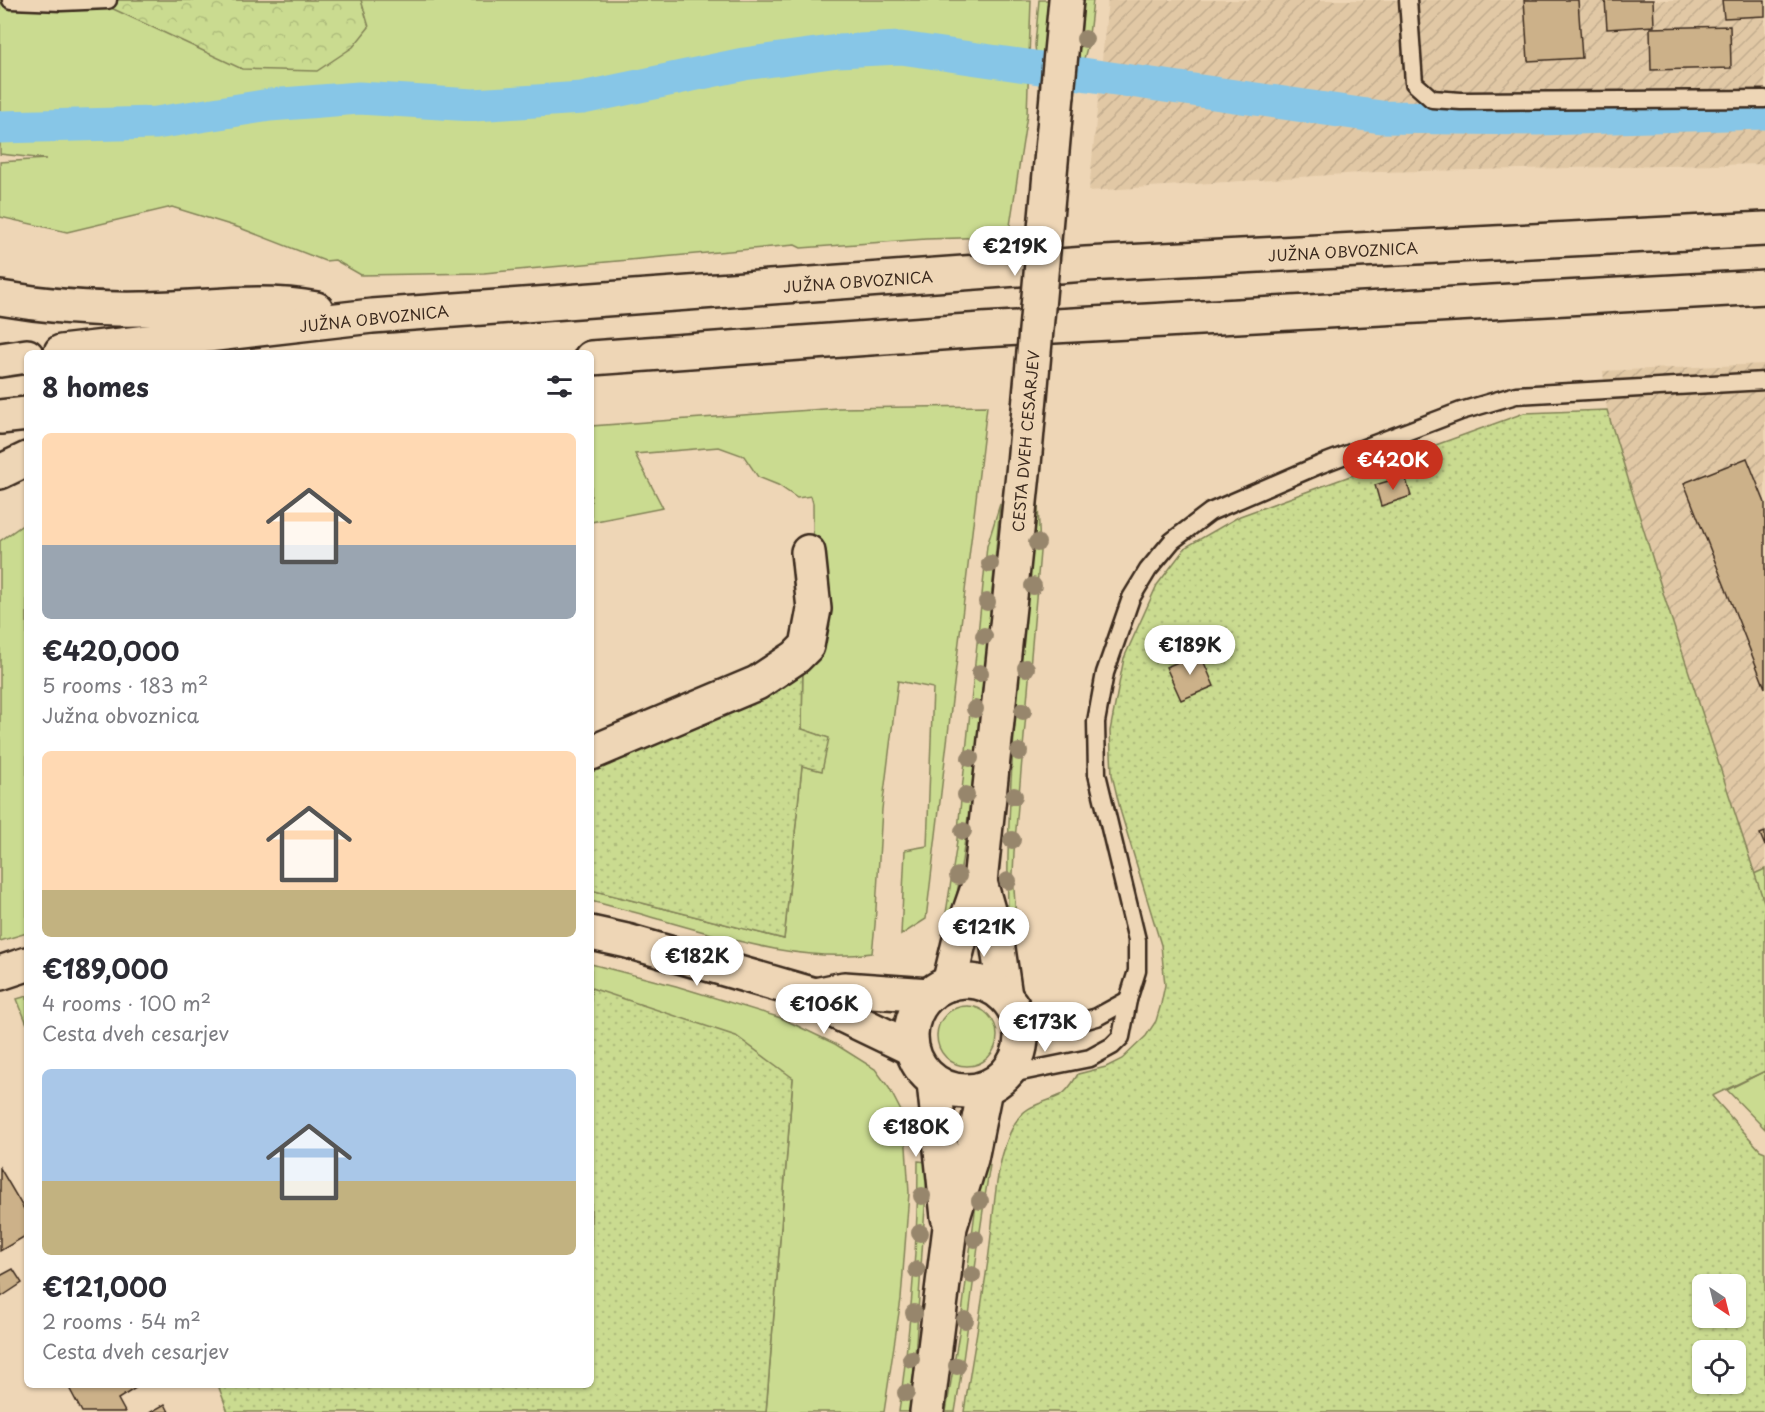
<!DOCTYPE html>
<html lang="en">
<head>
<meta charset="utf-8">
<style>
	:root { --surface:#fff; --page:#f7f7f7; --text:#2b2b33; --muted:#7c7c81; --accent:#c8321e }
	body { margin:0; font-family:"Playpen Sans",sans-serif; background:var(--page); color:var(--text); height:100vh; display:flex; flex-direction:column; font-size:22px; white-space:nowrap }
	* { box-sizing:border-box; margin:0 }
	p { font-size:20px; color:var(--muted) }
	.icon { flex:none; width:33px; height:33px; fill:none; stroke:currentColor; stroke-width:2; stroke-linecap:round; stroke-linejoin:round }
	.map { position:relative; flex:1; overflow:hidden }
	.side { position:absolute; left:24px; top:350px; width:570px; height:1038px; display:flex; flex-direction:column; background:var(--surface); border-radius:9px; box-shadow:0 2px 4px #0004 }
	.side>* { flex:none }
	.needle { width:39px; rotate:145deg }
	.tools { position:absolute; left:1692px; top:1274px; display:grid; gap:12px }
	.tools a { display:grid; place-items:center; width:54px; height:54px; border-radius:9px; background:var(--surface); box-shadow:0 2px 4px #0004; font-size:30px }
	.price { position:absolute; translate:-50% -51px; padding:0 14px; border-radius:21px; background:#fff; color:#222; font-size:20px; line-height:39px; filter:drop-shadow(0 2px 3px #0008) }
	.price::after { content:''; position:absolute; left:50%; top:36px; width:18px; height:14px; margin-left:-9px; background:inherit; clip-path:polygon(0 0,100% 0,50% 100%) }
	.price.active { background:var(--accent); color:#fff }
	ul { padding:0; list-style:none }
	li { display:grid; align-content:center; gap:12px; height:318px; padding:0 18px }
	li span { display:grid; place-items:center; height:186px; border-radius:9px; color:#555 }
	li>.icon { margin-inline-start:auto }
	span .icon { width:108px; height:108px; fill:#fffc; stroke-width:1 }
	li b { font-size:26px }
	h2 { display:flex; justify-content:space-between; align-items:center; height:72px; padding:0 18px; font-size:26px }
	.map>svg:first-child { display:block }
</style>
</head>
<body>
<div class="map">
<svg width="1765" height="1412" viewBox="0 0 1765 1412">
	<defs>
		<pattern id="industrial-furrows" width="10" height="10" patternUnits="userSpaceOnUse" patternTransform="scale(1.5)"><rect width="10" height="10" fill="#e1c8a5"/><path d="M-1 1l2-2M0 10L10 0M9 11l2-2" fill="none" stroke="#c2ac8e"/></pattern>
		<pattern id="forest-crowns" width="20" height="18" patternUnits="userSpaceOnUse" patternTransform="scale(1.5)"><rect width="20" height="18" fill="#cadb90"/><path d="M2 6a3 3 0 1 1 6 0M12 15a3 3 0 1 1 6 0" fill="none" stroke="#aebc7c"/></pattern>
		<pattern id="garden-dots" width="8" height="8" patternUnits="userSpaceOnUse" patternTransform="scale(1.5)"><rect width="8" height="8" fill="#cadb90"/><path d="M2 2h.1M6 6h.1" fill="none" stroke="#aebc7c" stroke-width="1.8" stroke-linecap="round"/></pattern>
	</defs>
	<rect width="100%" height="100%" fill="#eed6b6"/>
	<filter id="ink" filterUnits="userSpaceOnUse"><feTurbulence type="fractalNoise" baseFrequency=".0167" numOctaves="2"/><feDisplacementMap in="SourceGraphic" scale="12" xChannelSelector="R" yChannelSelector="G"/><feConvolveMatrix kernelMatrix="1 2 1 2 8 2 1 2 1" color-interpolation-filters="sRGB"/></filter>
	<g filter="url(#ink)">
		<g fill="url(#industrial-furrows)">
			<path d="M1108,0H1765V164L1375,172L1089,191Z"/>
			<path d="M1765,364V869L1754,874L1664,596L1607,410L1603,371Z"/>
		</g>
		<g fill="#cadb90" stroke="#828257" stroke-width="1.5">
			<path d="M0,0H1031L1027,115L1009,232H997L995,237L926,239L801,248L795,245L484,273L361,275L335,260L325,261L240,228L172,207L67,232L0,217V162L46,159L0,154Z"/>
			<path d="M1039,0H1049L1040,94L1035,45Z"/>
			<path d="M1084,0H1093L1088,44L1076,88Z"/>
			<path d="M987,406L926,919L901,935L905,850L927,846L933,688L898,681L882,809L875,925L872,953C800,963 727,938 658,919C636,912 613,907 591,901V890L784,939L802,765L828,738L802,729L803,658L814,622L813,503L811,496L797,498L778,485L758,477L744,456L719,447L635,454L663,508L591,522V426L838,408Z"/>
			<path d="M1036,503H1038L1040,552L1014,852L1013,874L1016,919L1008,918C1005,780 1023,641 1036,503Z"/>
			<path d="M1000,504C988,641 976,778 954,913H946L956,849L987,546Z"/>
			<path d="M27,522V933L0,941V541Z"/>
			<path d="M1765,869V905L1754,874Z"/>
			<path d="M591,964L676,986L781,1018L835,1044L875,1069L889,1088L902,1113L905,1131L909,1193L901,1299L884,1412H766L793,1078L591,988Z"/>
			<path d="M27,996V1024L17,999Z"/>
			<circle cx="967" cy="1036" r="30"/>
			<path d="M1765,1071V1129L1727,1090Z"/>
			<path d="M918,1161L928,1162L913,1387L909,1412H899C910,1330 918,1245 918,1161Z"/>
			<path d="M981,1165H990C976,1247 969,1330 955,1412H946L961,1321Z"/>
		</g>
		<path fill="url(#forest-crowns)" stroke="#828257" stroke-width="1.5" d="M94,0H361L369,27L353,47L317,71L242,69Z"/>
		<g fill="url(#garden-dots)" stroke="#828257" stroke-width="1.5" fill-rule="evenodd">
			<path d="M1607,410L1664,596L1765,905V1071L1712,1096L1760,1150L1765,1152V1412H964C972,1359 982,1306 989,1253C994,1214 995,1157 1015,1123C1026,1104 1043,1104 1061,1095C1069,1090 1073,1082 1078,1074L1106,1067L1122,1059L1146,1036L1156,1021L1161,1004L1165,985L1161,945L1121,813L1112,775L1110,731L1124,658L1157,585L1186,547L1240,516L1524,413ZM1702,1284H1736V1317H1702ZM1702,1350H1736V1383H1702Z"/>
			<path d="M803,658L802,729L829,738L822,771L802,766L784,939L591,890V770L628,756V743Z"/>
			<path d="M591,988L736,1036L793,1078L766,1412H228L218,1385L591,1384Z"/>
		</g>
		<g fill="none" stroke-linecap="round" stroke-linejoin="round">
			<path stroke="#87c6e7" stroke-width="33" d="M0,127L156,123L270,105L359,98L473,105L582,98L744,64L838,51L901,48L1381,117L1537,119L1765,113"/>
		</g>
		<g fill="#ccb189" stroke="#3b2a1e" stroke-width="1.5">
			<path d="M1524,0H1578L1582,58L1528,61Z"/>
			<path d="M1605,0H1653L1654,26L1607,29Z"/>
			<path d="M1722,0H1765V16L1724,18Z"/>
			<path d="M1730,26L1731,68L1651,70L1650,28Z"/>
			<path d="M1747,458L1765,503V688L1684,483Z"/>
			<path d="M1405,476L1411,496L1381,506L1375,485Z"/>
			<path d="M1200,653L1214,686L1181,700L1166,667Z"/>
			<path d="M1765,832V846L1760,834Z"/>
			<path d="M0,1168L27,1214V1235L0,1251Z"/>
			<path d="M13,1269L22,1283L1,1297L0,1276Z"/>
			<path d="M67,1384H142L118,1399L125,1412H82Z"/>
			<path d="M165,1404L169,1412H151Z"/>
		</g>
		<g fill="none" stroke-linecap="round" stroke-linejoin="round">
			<defs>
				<g id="lane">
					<path d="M11,0L61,2L108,0"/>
					<path d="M1408,0L1414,83L1432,99L1461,101L1765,99"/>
					<path d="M1018,1017L1069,1025L1097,1017L1128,1000"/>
					<path d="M1006,1075L1090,1058L1112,1046L1121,1037L1128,1000L1137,971V940L1097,774L1096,722L1105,673L1131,598L1148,570L1172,541L1210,512L1319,465L1461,411L1516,395L1765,381"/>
				</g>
				<path id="street" d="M591,753L757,683L796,657L807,646L814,609L808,552"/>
				<g id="secondary">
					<path d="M1057,95L1066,0"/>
					<path d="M980,882L997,942L1005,996"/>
					<path d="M591,933L627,941L815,995L838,1013L911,1048"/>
					<path d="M0,973L27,964"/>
					<circle cx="966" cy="1036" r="55"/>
					<path d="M949,984L960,939L980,882L1024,464"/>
					<path d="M815,995L844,989L929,995"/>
					<path d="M934,1082L948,1217"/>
					<path d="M927,1412L950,1227L971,1159L985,1089"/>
				</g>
				<g id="highway">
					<path d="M0,298C47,306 94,310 142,309C200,309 259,298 316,309"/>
					<path d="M61,352L372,316L1086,264L1765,229"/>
					<path d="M591,358L982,330L1765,287"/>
					<path d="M0,360L27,356"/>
					<path d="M0,417L27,414"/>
					<path d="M0,472L27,459"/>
				</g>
			</defs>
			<use href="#lane" stroke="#3b2a1e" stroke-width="21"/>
			<use href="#street" stroke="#3b2a1e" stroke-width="38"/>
			<use href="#secondary" stroke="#3b2a1e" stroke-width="38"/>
			<use href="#highway" stroke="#3b2a1e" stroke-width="38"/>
			<use href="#lane" stroke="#eed6b6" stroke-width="16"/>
			<use href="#street" stroke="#eed6b6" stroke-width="33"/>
			<use href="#secondary" stroke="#eed6b6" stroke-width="33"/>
			<use href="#highway" stroke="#eed6b6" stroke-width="33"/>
			<defs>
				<path id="secondary-bridge" d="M1024,464L1057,95"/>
			</defs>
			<use href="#secondary-bridge" stroke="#3b2a1e" stroke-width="38" stroke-linecap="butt"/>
			<use href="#secondary-bridge" stroke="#eed6b6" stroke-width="33"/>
		</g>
		<g fill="#97866c">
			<circle cx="1085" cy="39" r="9"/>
			<circle cx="1037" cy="543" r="9"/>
			<circle cx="990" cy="564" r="9"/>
			<circle cx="1033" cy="586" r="9"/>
			<circle cx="987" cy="602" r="9"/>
			<circle cx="984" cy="636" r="9"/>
			<circle cx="1026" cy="668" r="9"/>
			<circle cx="980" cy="673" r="9"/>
			<circle cx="975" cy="709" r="9"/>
			<circle cx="1023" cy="711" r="9"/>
			<circle cx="1019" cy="752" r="9"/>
			<circle cx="970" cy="758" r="9"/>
			<circle cx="966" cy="795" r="9"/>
			<circle cx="1014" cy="796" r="9"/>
			<circle cx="963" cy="831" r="9"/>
			<circle cx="1012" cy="840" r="9"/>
			<circle cx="958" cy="876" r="9"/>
			<circle cx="1008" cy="881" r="9"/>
			<circle cx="922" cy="1196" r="9"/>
			<circle cx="980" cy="1201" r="9"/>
			<circle cx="920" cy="1233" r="9"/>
			<circle cx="975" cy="1239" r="9"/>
			<circle cx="917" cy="1270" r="9"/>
			<circle cx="972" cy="1275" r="9"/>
			<circle cx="914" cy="1313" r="9"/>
			<circle cx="965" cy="1320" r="9"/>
			<circle cx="911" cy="1359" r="9"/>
			<circle cx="957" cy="1366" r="9"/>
			<circle cx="906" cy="1393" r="9"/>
		</g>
	</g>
	<g text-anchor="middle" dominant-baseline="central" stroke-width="4.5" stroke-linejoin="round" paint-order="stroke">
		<g font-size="15" fill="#3b2a1e" stroke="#eed6b6">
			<text transform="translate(1343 251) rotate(-3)">JUŽNA OBVOZNICA</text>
			<text transform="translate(858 281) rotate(-4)">JUŽNA OBVOZNICA</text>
			<text transform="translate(374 318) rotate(-6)">JUŽNA OBVOZNICA</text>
			<text transform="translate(1025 441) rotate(-85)">CESTA DVEH CESARJEV</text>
		</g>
	</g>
</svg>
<div class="tools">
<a><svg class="needle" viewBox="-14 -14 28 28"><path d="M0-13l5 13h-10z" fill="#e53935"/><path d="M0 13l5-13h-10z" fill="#7c7c81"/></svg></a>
<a><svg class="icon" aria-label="locate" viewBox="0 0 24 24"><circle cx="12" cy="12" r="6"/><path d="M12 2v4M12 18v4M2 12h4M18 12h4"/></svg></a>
</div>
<b class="price" style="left:1015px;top:277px">€219K</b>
<b class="price active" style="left:1393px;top:491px">€420K</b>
<b class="price" style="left:1190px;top:676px">€189K</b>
<b class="price" style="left:984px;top:958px">€121K</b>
<b class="price" style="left:697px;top:987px">€182K</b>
<b class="price" style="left:824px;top:1035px">€106K</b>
<b class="price" style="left:1045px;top:1053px">€173K</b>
<b class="price" style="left:916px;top:1158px">€180K</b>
<section class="side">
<h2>8 homes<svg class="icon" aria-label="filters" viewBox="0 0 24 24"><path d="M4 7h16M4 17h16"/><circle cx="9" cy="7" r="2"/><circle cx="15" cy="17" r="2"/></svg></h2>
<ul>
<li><span style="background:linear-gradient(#ffd9b3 60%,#9aa5b1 0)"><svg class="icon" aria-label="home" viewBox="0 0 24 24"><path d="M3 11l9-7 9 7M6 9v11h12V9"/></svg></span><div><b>€420,000</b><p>5 rooms · 183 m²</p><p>Južna obvoznica</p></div></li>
<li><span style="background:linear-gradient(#ffd9b3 75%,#c2b280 0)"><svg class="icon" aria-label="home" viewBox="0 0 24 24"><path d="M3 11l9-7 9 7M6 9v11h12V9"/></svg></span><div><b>€189,000</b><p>4 rooms · 100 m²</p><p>Cesta dveh cesarjev</p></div></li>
<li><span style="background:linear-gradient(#a9c7e8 60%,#c2b280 0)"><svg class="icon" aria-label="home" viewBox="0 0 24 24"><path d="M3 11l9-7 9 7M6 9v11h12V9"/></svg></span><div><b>€121,000</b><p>2 rooms · 54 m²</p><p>Cesta dveh cesarjev</p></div></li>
</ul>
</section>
</div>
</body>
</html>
